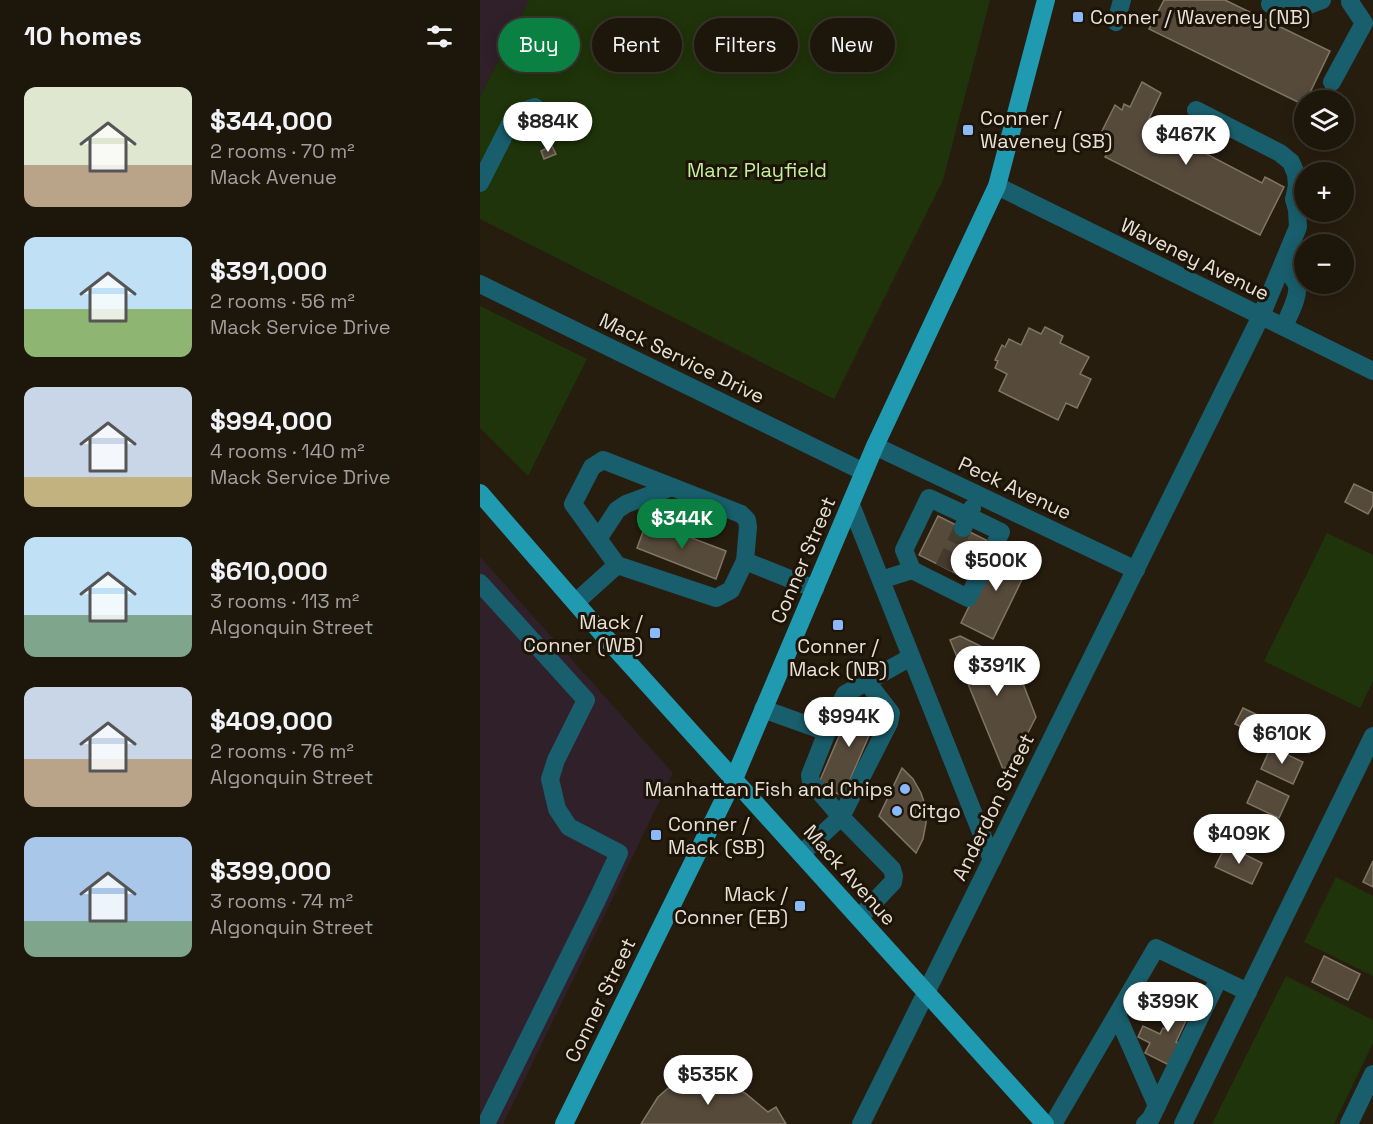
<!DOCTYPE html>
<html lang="en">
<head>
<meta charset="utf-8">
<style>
	:root { --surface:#1d160b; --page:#251f14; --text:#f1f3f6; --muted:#a09f9d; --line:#3b352c; --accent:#0b8043 }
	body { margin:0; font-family:"Space Grotesk",sans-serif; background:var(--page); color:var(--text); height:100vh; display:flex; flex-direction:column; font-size:22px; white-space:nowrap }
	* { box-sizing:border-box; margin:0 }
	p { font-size:20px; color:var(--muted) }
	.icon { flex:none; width:33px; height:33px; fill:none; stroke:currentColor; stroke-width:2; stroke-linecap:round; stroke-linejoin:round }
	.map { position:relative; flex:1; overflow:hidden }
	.side { display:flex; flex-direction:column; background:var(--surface); width:480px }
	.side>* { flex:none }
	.banner { position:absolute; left:18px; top:18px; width:570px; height:54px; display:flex; gap:12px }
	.buttons { position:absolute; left:814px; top:90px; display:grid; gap:12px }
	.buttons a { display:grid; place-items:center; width:60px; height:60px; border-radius:50%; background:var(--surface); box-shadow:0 3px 15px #0003,0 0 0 2px var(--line); font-size:30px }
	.price { position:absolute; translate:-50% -51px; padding:0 14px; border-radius:21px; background:#fff; color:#222; font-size:20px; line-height:39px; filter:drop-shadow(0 2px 3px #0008) }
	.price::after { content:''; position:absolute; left:50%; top:36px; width:18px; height:14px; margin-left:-9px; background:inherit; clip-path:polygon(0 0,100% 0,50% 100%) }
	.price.selected { background:var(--accent); color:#fff }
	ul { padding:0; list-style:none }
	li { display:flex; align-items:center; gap:18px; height:150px; padding:0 24px }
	li span { display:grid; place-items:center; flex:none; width:168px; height:120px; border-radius:12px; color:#555 }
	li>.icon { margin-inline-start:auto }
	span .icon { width:72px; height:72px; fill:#fffc; stroke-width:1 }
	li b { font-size:26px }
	h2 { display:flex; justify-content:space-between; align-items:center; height:72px; padding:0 24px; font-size:26px }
	.pill { padding:0 21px; border-radius:27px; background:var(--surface); box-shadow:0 3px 15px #0003,0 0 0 2px var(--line); font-size:21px; line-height:54px }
	.pill.selected { background:var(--accent); color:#fff }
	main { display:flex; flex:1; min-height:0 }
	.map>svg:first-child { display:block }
</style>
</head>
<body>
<main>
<section class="side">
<h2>10 homes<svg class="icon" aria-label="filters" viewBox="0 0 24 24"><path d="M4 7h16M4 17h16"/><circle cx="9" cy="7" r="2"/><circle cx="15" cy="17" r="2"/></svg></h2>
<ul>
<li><span style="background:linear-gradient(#dfe7d0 65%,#b9a48a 0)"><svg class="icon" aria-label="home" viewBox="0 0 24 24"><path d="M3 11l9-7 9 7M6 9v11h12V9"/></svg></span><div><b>$344,000</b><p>2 rooms · 70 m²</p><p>Mack Avenue</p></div></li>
<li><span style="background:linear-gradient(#bfe0f5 60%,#8fb573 0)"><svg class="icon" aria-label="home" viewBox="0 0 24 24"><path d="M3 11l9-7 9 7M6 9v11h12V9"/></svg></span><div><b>$391,000</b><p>2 rooms · 56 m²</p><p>Mack Service Drive</p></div></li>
<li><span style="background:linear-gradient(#c9d6e8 75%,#c2b280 0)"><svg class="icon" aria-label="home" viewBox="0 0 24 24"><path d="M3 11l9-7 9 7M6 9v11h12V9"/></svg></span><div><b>$994,000</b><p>4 rooms · 140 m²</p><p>Mack Service Drive</p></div></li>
<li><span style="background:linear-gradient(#bfe0f5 65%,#7fa58c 0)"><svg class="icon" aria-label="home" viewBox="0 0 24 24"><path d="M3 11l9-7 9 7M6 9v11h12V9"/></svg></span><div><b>$610,000</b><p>3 rooms · 113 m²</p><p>Algonquin Street</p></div></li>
<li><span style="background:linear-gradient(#c9d6e8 60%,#b9a48a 0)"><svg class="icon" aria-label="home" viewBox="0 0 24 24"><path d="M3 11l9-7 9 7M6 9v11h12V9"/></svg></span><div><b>$409,000</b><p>2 rooms · 76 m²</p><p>Algonquin Street</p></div></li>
<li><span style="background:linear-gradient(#a9c7e8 70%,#7fa58c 0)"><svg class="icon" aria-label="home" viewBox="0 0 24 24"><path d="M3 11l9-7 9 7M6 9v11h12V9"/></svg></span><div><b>$399,000</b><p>3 rooms · 74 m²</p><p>Algonquin Street</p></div></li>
</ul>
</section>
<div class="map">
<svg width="893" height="1124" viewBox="0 0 893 1124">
	<rect width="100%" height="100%" fill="#271d0f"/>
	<g fill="#30202a">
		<path d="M0,0H49L0,97Z"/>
		<path d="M0,557L193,773L23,1124H0Z"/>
	</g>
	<g fill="#1f340a">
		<path d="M49,0H510L463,180L354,399L0,219V97Z"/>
		<path d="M0,306L107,359L48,476L0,428Z"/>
		<path d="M847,533L893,555V681L880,708L784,661Z"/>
		<path d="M856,877L893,896V976L824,942Z"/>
		<path d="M806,976L893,1020V1043L854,1124H732Z"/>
	</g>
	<g fill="#564a3b" stroke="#817565" stroke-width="1.5">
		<path d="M684,0H745L850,51L824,105L669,29Z"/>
		<path d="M662,82L681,93L667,123L782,183L785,177L804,187L780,235L625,157L633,142L626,138L630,134L622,131L635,105L642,110L644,104L650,107Z"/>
		<path d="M72,146L76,154L64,159L61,151Z"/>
		<path d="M565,327L583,336L580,343L609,357L600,374L611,379L597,408L586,403L578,420L519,391L527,374L515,368L518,361L515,360L522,345L525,347L529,339L541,345L549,328L561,334Z"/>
		<path d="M874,484L893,493V505L888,514L865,502Z"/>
		<path d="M458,516L510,542L491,581L439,555Z"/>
		<path d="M167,521L246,551L236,579L157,548Z"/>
		<path d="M519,545L551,561L513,639L481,623Z"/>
		<path d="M480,636L535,663L556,717L531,766L523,769L470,640Z"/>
		<path d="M375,699L400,710L363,796L338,785Z"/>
		<path d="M763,708L782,717L774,733L755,724Z"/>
		<path d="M807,715L839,731L829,753L797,738Z"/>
		<path d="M791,747L823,762L813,784L781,769Z"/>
		<path d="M422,768L433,779L441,793L446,808V823L443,839L436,853L399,816Z"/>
		<path d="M777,781L809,796L799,818L767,803Z"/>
		<path d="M746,845L782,863L772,884L735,867Z"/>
		<path d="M893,861V887L883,882Z"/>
		<path d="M844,956L880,974L868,1000L832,982Z"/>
		<path d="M703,994L716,999L696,1042L701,1044L689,1065L665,1053L670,1043L658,1037L663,1026L680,1034L683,1028L686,1029Z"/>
		<path d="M232,1075L233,1086L250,1087L265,1093L288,1112L296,1107L306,1124H161L178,1097L193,1084L212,1077Z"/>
	</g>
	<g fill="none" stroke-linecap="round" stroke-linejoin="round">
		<path stroke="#443a2d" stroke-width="18" stroke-dasharray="18 9" stroke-linecap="butt" d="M464,568L483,528"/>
		<g stroke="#195e6c" stroke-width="18">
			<path d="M790,4L818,9L842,0"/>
			<path d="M636,22L642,0"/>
			<path d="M852,82L884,23L870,2"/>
			<path d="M0,183L32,120L38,113L55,107"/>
			<path d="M517,186L893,371"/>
			<path d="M802,267C807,272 815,278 817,286C819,298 808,316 804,327"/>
			<path d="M0,284L384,472"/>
			<path d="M395,446L656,570"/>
			<path d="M123,460L261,514L267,520L268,527L265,561L251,590L236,598L137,565L93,504L112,467Z"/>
			<path d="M371,505L512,860"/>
			<path d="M118,539L137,510L146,504L192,487"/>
			<path d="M265,561L335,589"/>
			<path d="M432,570L488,598L521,532L488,516L483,528"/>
			<path d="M401,580L432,570L424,550L449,498L488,516L492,508"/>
			<path d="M0,583L106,700L76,760L70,779L77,809L89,827L139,853L117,900L6,1124"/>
			<path d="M96,602L137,565"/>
			<path d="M283,709L347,732L330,775L331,782L361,817L412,869L414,876L413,882L379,918"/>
			<path d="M347,732L365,694L431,657"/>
			<path d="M321,854L361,817L409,723L411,713L387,682"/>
			<path d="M637,1015L677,1106"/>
			<path d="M381,1124L781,316L818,227L817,210L814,199L817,186L816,174L811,162L800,153L716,110"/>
			<path d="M573,1124L676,948L768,992"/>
			<path d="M665,1124L671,1118L739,978"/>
			<path d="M703,1124L893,736"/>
			<path d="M869,1124L893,1074"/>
		</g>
		<g stroke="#1f9ab0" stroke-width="18">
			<path d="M0,493L127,639L565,1124"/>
			<path d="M84,1124L254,779L395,446L517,186L566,0"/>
		</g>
	</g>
	<g fill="#8bbafc" stroke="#1d1407" stroke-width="2">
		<rect x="592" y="11" width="12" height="12" rx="3"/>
		<rect x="482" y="124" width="12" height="12" rx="3"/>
		<rect x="352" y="619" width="12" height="12" rx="3"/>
		<rect x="169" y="627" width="12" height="12" rx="3"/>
		<circle cx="425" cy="789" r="6"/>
		<circle cx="417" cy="811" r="6"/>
		<rect x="170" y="829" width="12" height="12" rx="3"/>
		<rect x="314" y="900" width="12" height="12" rx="3"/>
	</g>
	<g text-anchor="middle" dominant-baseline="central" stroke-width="6" stroke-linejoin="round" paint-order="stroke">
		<g font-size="20" fill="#e7e1d8" stroke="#1d1407" text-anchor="start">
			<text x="610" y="17">Conner / Waveney (NB)</text>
			<text x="500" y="118">Conner /<tspan x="500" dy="23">Waveney (SB)</tspan></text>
			<text x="163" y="622" text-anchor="end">Mack /<tspan x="163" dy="23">Conner (WB)</tspan></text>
			<text x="358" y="646" text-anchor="middle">Conner /<tspan x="358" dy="23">Mack (NB)</tspan></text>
			<text x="413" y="789" text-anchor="end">Manhattan Fish and Chips</text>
			<text x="429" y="811">Citgo</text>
			<text x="188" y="824">Conner /<tspan x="188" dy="23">Mack (SB)</tspan></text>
			<text x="308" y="894" text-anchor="end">Mack /<tspan x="308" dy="23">Conner (EB)</tspan></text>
		</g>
		<g font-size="20" fill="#c0f099" stroke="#1d1407">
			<text x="277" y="170">Manz Playfield</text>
		</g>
		<g font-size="20" fill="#e7e1d8" stroke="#1d1407">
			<text transform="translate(715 259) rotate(26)">Waveney Avenue</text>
			<text transform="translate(202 358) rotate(26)">Mack Service Drive</text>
			<text transform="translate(535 488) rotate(25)">Peck Avenue</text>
			<text transform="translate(323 560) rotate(-67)">Conner Street</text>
			<text transform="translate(513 807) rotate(-64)">Anderdon Street</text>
			<text transform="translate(370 875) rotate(48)">Mack Avenue</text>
			<text transform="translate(120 1000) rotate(-64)">Conner Street</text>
		</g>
	</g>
</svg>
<div class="buttons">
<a><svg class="icon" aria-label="layers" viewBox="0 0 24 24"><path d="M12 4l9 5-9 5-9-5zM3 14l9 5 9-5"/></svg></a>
<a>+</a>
<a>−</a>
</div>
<b class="price" style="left:68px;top:153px">$884K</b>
<b class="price" style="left:706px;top:166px">$467K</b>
<b class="price selected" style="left:202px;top:550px">$344K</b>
<b class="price" style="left:516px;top:592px">$500K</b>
<b class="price" style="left:517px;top:697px">$391K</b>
<b class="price" style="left:369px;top:748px">$994K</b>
<b class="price" style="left:802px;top:765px">$610K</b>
<b class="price" style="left:759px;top:865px">$409K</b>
<b class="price" style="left:688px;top:1033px">$399K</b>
<b class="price" style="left:228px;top:1106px">$535K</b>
<div class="banner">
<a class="pill selected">Buy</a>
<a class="pill">Rent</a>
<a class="pill">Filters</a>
<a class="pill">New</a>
</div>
</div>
</main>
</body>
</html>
